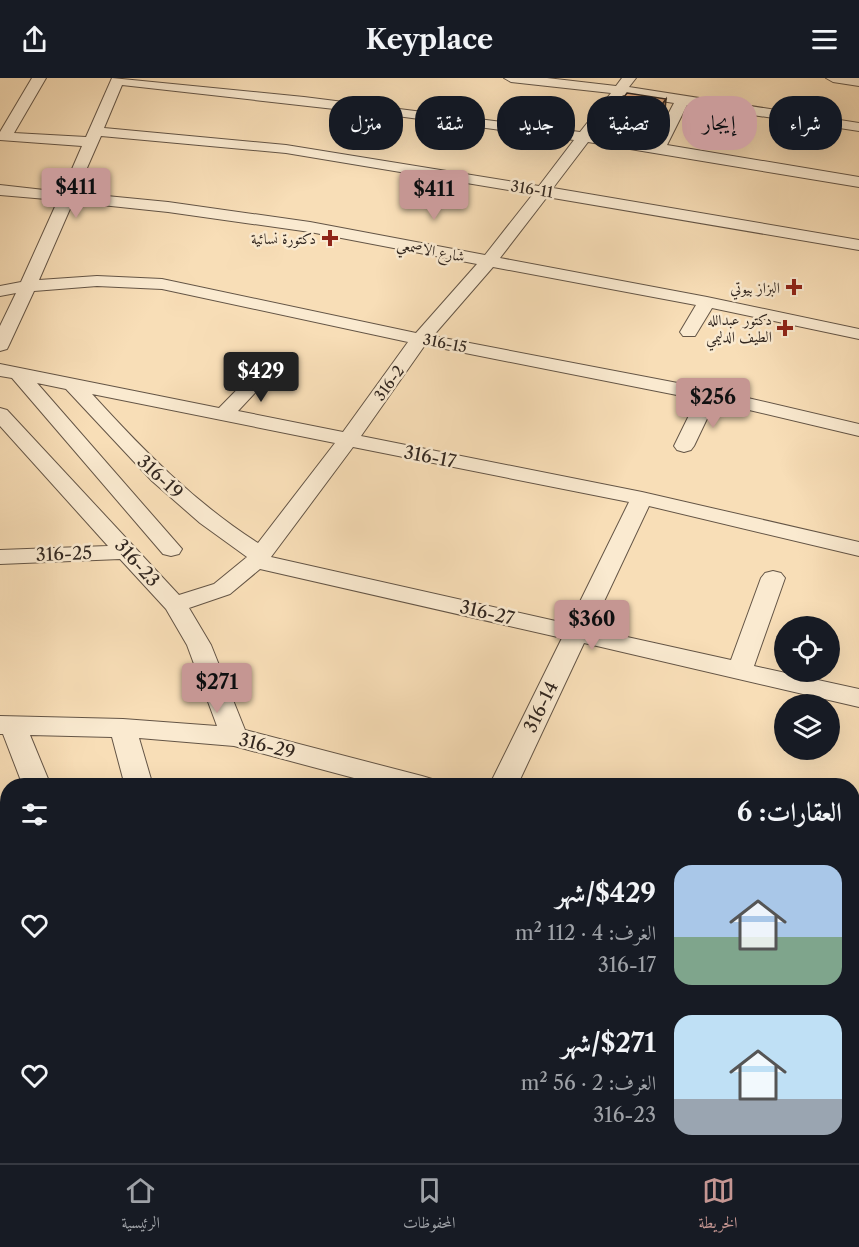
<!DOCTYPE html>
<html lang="ar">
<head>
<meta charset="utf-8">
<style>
	:root { --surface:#171b24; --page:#242831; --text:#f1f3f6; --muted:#9ea1a6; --line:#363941; --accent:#c59692 }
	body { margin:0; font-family:"Libre Caslon Text",Amiri,serif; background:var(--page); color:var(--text); direction:rtl; height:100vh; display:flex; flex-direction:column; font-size:22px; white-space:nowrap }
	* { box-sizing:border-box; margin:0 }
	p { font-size:20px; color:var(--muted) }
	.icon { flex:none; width:33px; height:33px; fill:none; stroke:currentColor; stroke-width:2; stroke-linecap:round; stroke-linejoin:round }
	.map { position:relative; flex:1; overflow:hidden; direction:ltr }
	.details { position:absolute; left:0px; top:700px; width:860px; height:386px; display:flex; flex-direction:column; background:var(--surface); border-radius:24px 24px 0 0; box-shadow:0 6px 24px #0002; direction:rtl }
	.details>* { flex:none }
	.top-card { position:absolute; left:18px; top:18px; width:824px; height:54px; direction:rtl; display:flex; gap:12px }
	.controls { position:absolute; left:774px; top:538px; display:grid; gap:12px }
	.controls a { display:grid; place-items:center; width:66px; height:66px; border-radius:50%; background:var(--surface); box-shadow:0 6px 24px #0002; font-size:30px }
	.price { position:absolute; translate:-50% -51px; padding:0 14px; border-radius:6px; background:var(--accent); color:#111; font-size:20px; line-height:39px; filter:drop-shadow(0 2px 3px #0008) }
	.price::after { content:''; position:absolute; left:50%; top:36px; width:18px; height:14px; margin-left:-9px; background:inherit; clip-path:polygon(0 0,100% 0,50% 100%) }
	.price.current { background:#222; color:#fff }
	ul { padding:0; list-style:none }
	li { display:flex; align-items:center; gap:18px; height:150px; padding:0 18px }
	li span { display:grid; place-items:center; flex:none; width:168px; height:120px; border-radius:18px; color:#555 }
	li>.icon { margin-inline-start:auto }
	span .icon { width:72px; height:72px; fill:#fffc; stroke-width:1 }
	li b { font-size:26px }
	h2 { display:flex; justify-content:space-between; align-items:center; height:72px; padding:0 18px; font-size:26px }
	.tag { padding:0 21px; border-radius:24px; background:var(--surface); box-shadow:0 6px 24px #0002; font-size:21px; line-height:54px }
	.tag.current { background:var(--accent); color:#111 }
	header { display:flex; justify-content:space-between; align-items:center; height:78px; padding:0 18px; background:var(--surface); font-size:27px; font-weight:700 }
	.dock { display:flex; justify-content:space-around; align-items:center; height:84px; border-top:2px solid var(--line); background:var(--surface); font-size:16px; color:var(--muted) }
	.dock a { display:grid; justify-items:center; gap:3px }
	.dock .current { color:var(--accent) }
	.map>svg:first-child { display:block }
</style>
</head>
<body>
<header><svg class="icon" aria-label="menu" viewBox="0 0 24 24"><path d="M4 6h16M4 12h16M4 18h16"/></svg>Keyplace<svg class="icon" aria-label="share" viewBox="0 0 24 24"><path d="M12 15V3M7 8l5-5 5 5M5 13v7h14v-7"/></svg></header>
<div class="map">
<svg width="859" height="1085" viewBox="0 0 859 1085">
	<rect width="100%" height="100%" fill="#f8deb7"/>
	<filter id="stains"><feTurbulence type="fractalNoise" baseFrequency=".00333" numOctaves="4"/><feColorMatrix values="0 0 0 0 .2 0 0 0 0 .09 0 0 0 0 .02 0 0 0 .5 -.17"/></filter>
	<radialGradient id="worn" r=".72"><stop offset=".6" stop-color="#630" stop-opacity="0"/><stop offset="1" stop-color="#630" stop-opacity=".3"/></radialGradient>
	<path fill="#b8c292" stroke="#757459" stroke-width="1.5" d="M624,1079H689L703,1085H624Z"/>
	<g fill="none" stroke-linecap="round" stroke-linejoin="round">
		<defs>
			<g id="minor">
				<path d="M32,0H46L14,55L86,59L112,0L304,19L580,54L611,15L511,4L504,0H547L616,8L622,0H636L629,9L859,45V53L687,27L667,67L859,99V109L588,64L553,110L859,162V172L547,119L500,180L707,219L859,251V261L712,230L695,258H683L680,254L696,227L493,189L433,258L709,311L859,346V358L715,324L694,368L691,372L684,374L677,372L674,368L697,321L425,267L361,358L642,414L859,464V478L649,428L591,551L731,582L761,500L765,495L773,493L781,495L785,500L754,588L859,611V629L584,565L517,708H489L562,560L260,491L230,516L189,530L211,567L245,652L422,698L432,701L436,708H384L234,668L139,660L153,708H125L112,659L30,657L51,708H23L3,656H0V638L123,641L217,648L187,567L166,531L120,481L0,486V472L108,468L0,348V330L7,332L179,517L214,506L247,479L200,445L152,403L66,311L37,305L182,471L179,476L171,478L163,476L12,300L0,298V286L219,330L266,282H280L282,286L238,333L343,354L408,264L162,211L97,208L34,213L9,267L7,271L0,273V248L16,215L0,218V208L21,204L58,122L0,117V107L62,114L82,68L0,62V54ZM122,7L397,38L574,62L539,108L286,67L104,50ZM623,17L674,25L653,65L593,56ZM101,58L286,75L533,116L485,177L310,144L168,124L76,115ZM73,124L168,134L310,154L477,186L416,255L162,201L97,198L39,202ZM92,316L335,365L258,465C195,425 142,371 92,316ZM353,369L629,424L569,546L271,479Z"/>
				<path d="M826,0H859V8L833,4Z"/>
				<path d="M852,831L859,833V858L852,856Z"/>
				<path d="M0,843L8,845V910L0,907Z"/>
				<path d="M859,1064V1085H835L838,1078H852V1067Z"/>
				<path d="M85,1078H119L121,1085H87Z"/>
				<path d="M168,1078H202L204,1085H170Z"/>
				<path d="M589,1078H623L624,1085H590Z"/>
				<path d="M706,1078H751L754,1085H709Z"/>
			</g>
		</defs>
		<use href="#minor" stroke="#645546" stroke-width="2"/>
		<use href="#minor" fill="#faead0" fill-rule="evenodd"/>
	</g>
	<path fill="#c89672" stroke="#322720" stroke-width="1.5" d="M665,33L647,57L616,56L617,53L608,52L609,39Z"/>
	<path fill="#a27a5d" stroke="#322720" stroke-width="1.5" d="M666,21L665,33L647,57L648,45Z"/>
	<path fill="#e8af85" stroke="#322720" stroke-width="1.5" d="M627,15L666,21L648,45L618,44L620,41L609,39Z"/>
	<g fill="#8f2418" stroke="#faead0" stroke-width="2">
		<path d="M327 151h6v6h6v6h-6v6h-6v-6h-6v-6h6z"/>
		<path d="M791 200h6v6h6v6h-6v6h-6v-6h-6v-6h6z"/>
		<path d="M782 241h6v6h6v6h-6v6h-6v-6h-6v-6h6z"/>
	</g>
	<g text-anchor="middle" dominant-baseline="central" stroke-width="5" stroke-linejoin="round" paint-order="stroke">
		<g font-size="15" fill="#322720" stroke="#faead0">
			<text transform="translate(532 111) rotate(9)">316-11</text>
			<text transform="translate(431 172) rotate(11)">شارع الاصمعي</text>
			<text transform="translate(445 265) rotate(11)">316-15</text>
			<text transform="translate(389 305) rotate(-54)">316-2</text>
		</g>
		<g font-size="15" fill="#322720" stroke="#faead0" text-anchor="end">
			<text x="316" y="160">دكتورة نسائية</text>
			<text x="780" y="209">البزاز بيوتي</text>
			<text x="772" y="241">دكتور عبدالله<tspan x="772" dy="17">الطيف الدليمي</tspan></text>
		</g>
		<g font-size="18" fill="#322720" stroke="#faead0">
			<text transform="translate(430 379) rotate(11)">316-17</text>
			<text transform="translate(160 399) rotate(43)">316-19</text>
			<text transform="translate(64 476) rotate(-2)">316-25</text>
			<text transform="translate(137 485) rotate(48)">316-23</text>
			<text transform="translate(487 535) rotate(13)">316-27</text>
			<text transform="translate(541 629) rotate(-64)">316-14</text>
			<text transform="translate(267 668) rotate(14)">316-29</text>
		</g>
	</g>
	<rect width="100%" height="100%" filter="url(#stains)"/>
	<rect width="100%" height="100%" fill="url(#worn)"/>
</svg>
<div class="controls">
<a><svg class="icon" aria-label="locate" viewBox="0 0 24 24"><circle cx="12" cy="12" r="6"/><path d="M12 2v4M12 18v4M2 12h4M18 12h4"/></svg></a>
<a><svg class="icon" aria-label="layers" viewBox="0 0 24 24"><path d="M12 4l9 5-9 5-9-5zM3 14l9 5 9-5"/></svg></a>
</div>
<b class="price" style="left:76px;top:141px">$411</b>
<b class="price" style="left:434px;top:143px">$411</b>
<b class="price current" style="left:261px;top:325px">$429</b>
<b class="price" style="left:713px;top:351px">$256</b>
<b class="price" style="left:592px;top:573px">$360</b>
<b class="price" style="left:217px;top:636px">$271</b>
<div class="top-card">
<a class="tag">شراء</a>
<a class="tag current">إيجار</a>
<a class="tag">تصفية</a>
<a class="tag">جديد</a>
<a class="tag">شقة</a>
<a class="tag">منزل</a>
</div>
<section class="details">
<h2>العقارات: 6<svg class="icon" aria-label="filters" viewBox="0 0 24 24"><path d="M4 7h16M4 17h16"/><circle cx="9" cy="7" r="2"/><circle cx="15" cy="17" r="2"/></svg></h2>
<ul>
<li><span style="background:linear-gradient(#a9c7e8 60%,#7fa58c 0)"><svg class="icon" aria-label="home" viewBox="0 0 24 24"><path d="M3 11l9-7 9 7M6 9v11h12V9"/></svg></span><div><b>$429/شهر</b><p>الغرف: 4 · 112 m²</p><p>316-17</p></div><svg class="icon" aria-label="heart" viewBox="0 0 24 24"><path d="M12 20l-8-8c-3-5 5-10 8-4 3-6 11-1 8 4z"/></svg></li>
<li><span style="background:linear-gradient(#bfe0f5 70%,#9aa5b1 0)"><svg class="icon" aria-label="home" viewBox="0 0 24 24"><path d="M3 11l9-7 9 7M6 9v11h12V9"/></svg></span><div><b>$271/شهر</b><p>الغرف: 2 · 56 m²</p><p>316-23</p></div><svg class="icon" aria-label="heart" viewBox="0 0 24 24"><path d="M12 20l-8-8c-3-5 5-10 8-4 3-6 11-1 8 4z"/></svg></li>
</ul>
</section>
</div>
<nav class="dock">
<a class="current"><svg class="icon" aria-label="map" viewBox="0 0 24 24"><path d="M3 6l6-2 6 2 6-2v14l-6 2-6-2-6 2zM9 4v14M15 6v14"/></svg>الخريطة</a>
<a><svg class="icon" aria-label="saved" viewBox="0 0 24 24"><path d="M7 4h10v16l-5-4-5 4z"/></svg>المحفوظات</a>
<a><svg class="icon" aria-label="home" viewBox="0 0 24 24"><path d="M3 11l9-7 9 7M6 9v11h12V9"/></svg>الرئيسية</a>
</nav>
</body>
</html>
